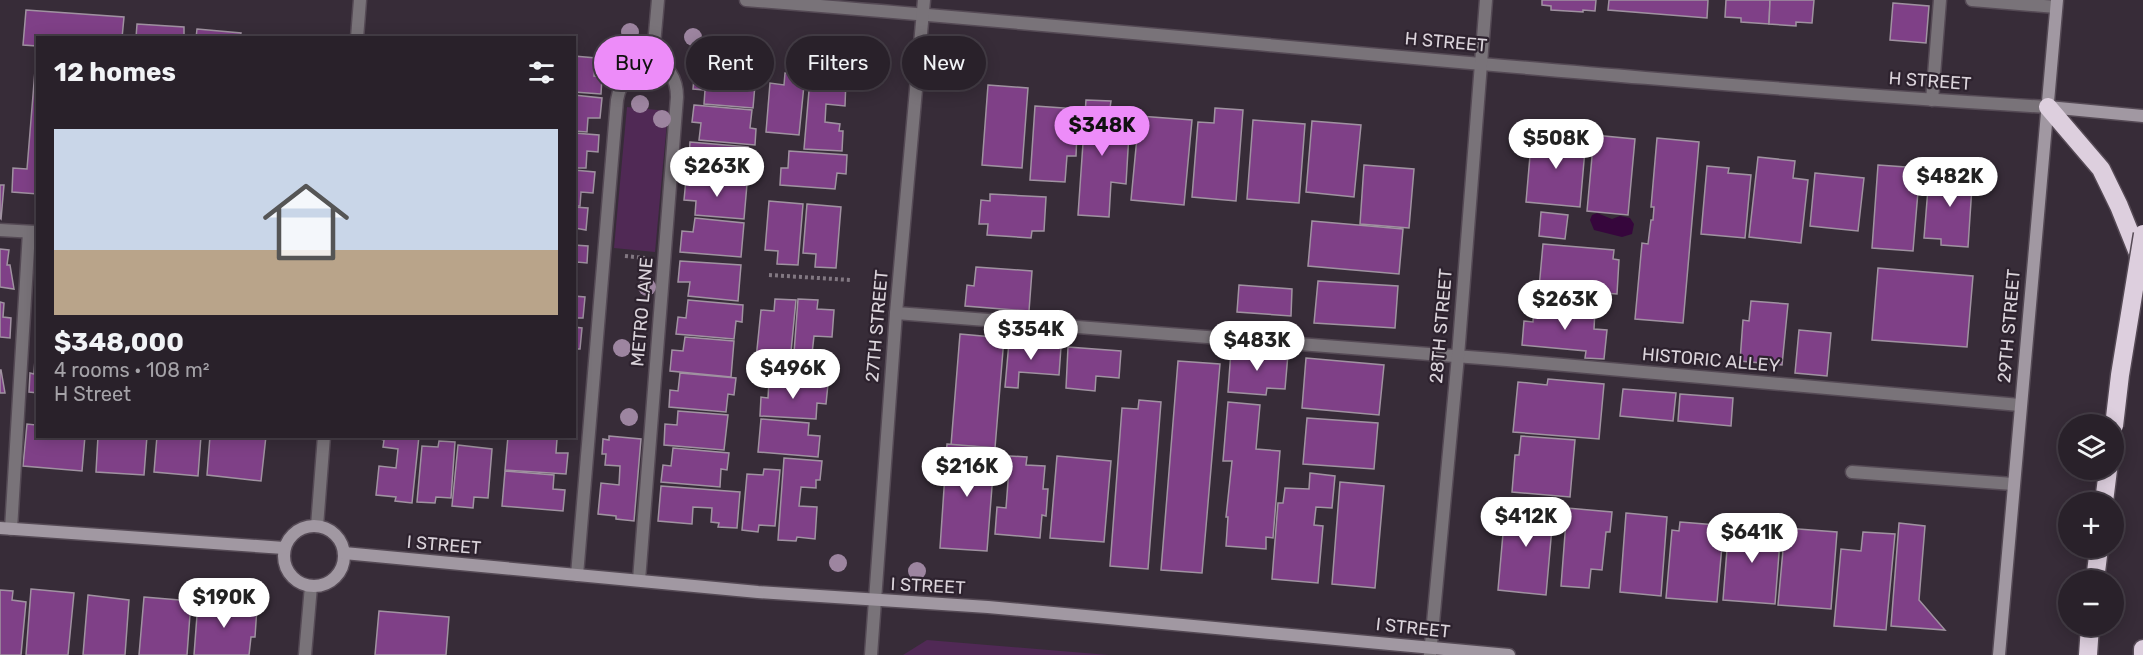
<!DOCTYPE html>
<html lang="en">
<head>
<meta charset="utf-8">
<style>
	:root { --surface:#29212a; --page:#352e36; --text:#f1f3f6; --muted:#a5a3a8; --line:#453e47; --accent:#ed8cf9 }
	body { margin:0; font-family:Rubik,sans-serif; background:var(--page); color:var(--text); height:100vh; display:flex; flex-direction:column; font-size:22px; white-space:nowrap }
	* { box-sizing:border-box; margin:0 }
	p { font-size:20px; color:var(--muted) }
	.icon { flex:none; width:33px; height:33px; fill:none; stroke:currentColor; stroke-width:2; stroke-linecap:round; stroke-linejoin:round }
	.map { position:relative; flex:1; overflow:hidden }
	.side { position:absolute; left:36px; top:36px; width:540px; height:402px; display:flex; flex-direction:column; background:var(--surface); border-radius:0px; box-shadow:0 3px 15px #0003,0 0 0 2px var(--line) }
	.side>* { flex:none }
	.banner { position:absolute; left:594px; top:36px; width:570px; height:54px; display:flex; gap:12px }
	.controls { position:absolute; left:2058px; top:414px; display:grid; gap:12px }
	.controls a { display:grid; place-items:center; width:66px; height:66px; border-radius:50%; background:var(--surface); box-shadow:0 3px 15px #0003,0 0 0 2px var(--line); font-size:30px }
	.price { position:absolute; translate:-50% -51px; padding:0 14px; border-radius:21px; background:#fff; color:#222; font-size:20px; line-height:39px; filter:drop-shadow(0 2px 3px #0008) }
	.price::after { content:''; position:absolute; left:50%; top:36px; width:18px; height:14px; margin-left:-9px; background:inherit; clip-path:polygon(0 0,100% 0,50% 100%) }
	.price.on { background:var(--accent); color:#111 }
	ul { padding:0; list-style:none }
	li { display:grid; align-content:center; gap:12px; height:318px; padding:0 18px }
	li span { display:grid; place-items:center; height:186px; border-radius:0px; color:#555 }
	li>.icon { margin-inline-start:auto }
	span .icon { width:108px; height:108px; fill:#fffc; stroke-width:1 }
	li b { font-size:26px }
	h2 { display:flex; justify-content:space-between; align-items:center; height:72px; padding:0 18px; font-size:26px }
	.pill { padding:0 21px; border-radius:27px; background:var(--surface); box-shadow:0 3px 15px #0003,0 0 0 2px var(--line); font-size:21px; line-height:54px }
	.pill.on { background:var(--accent); color:#111 }
	.map>svg:first-child { display:block }
</style>
</head>
<body>
<div class="map">
<svg width="2143" height="655" viewBox="0 0 2143 655">
	<rect width="100%" height="100%" fill="#372c38"/>
	<g fill="#502955">
		<path d="M627,107L668,111L655,252L614,248Z"/>
		<path d="M927,640L1109,655H903Z"/>
	</g>
	<path fill="#36063c" d="M1597,213L1612,219L1620,216L1630,218L1634,224L1632,234L1622,237L1594,230L1590,220L1592,215Z"/>
	<g fill="#7f4087" stroke="#a092a1" stroke-width="1.5">
		<path d="M1542,0H1596L1595,11L1583,10V12L1551,10V6L1542,5Z"/>
		<path d="M1609,0H1708L1707,18L1608,10Z"/>
		<path d="M1726,0H1770L1769,24L1741,22V18L1725,17Z"/>
		<path d="M1770,0H1814L1812,23L1796,22V26L1769,24Z"/>
		<path d="M1893,3L1929,6L1926,43L1890,40Z"/>
		<path d="M26,10L124,17L122,38H38V194L12,192L13,168L27,169L37,46L23,45Z"/>
		<path d="M137,24L184,27V38H136Z"/>
		<path d="M197,29L241,33L240,38H196Z"/>
		<path d="M574,56L596,58L594,76L602,77L601,94L574,92Z"/>
		<path d="M811,67L831,69L830,78L846,79L845,106L826,104L825,122L840,124L839,131H843L842,151L804,149Z"/>
		<path d="M695,68L756,73L753,108L704,104L705,90L693,89Z"/>
		<path d="M785,73L805,75L799,135L766,132L770,83L784,85Z"/>
		<path d="M988,85L1028,88L1022,168L982,165Z"/>
		<path d="M574,95L602,98L600,118H588L587,132L574,131Z"/>
		<path d="M1086,100L1111,101L1110,108L1121,109L1120,116H1130L1126,184L1111,182L1109,217L1078,215Z"/>
		<path d="M694,105L752,110L750,128L756,129L755,145L699,140L701,123L692,122Z"/>
		<path d="M1035,106L1078,109L1076,156H1067L1065,182L1030,180Z"/>
		<path d="M1215,108L1243,110L1236,201L1192,197L1198,122L1214,123Z"/>
		<path d="M1139,116L1192,120L1184,205L1131,200Z"/>
		<path d="M1253,120L1305,124L1299,203L1247,199Z"/>
		<path d="M1312,121L1361,125L1354,197L1306,192Z"/>
		<path d="M574,133L599,135L598,152L587,151L586,168H574Z"/>
		<path d="M1532,133L1586,138L1580,207L1526,202Z"/>
		<path d="M1594,135L1635,139L1628,215L1587,211Z"/>
		<path d="M1657,138L1699,142L1683,323L1635,319L1642,243L1648,244L1651,220H1653L1654,207H1651Z"/>
		<path d="M690,142L748,147L747,166H753L751,183L696,178L697,160L689,159Z"/>
		<path d="M789,151L847,155L846,174L837,173L835,189L780,185L781,168H788Z"/>
		<path d="M1758,157L1795,161L1793,178L1808,180L1801,243L1749,237Z"/>
		<path d="M1364,165L1414,169L1409,228L1360,224Z"/>
		<path d="M1878,165L1920,168L1913,251L1872,248Z"/>
		<path d="M1707,166L1729,168L1728,173L1751,175L1745,238L1701,234Z"/>
		<path d="M1946,169L1973,171L1968,247L1941,245V239L1924,238L1929,176L1945,177Z"/>
		<path d="M574,170L595,172L593,193L581,192L580,206H574Z"/>
		<path d="M1815,173L1864,178L1858,231L1810,226Z"/>
		<path d="M686,179L747,184L744,219L695,215L696,201L684,200Z"/>
		<path d="M0,185H4L1,219L0,218Z"/>
		<path d="M990,194L1046,197L1044,231H1032L1031,238L987,235L988,224H979L981,200L990,201Z"/>
		<path d="M769,201L803,204L798,265L777,264L778,251L765,250Z"/>
		<path d="M807,204L841,207L836,268L815,267L816,254L803,253Z"/>
		<path d="M574,207L588,208L586,230L575,228L574,230Z"/>
		<path d="M1541,212L1568,215L1565,239L1539,236Z"/>
		<path d="M695,218L744,223L741,257L680,252L682,231L693,232Z"/>
		<path d="M1312,221L1403,229L1399,274L1308,266Z"/>
		<path d="M1543,244L1614,250L1613,259L1619,260L1617,294L1539,288Z"/>
		<path d="M574,245L588,246L587,263L577,262L575,279Z"/>
		<path d="M0,249L9,250L7,265H10L14,289L0,287Z"/>
		<path d="M680,261L741,265L738,301L688,296L690,282H678Z"/>
		<path d="M976,267L1032,271L1029,311L965,306L967,285L974,286Z"/>
		<path d="M1878,268L1973,276L1967,347L1872,340Z"/>
		<path d="M1318,281L1398,286L1395,328L1314,323Z"/>
		<path d="M1239,285L1292,289L1291,316L1237,312Z"/>
		<path d="M574,296L585,297L583,318H574Z"/>
		<path d="M775,299L796,300L790,362L756,359L761,310L774,311Z"/>
		<path d="M798,299L818,300L817,309L834,310L832,337L814,336L812,354L827,355L826,363H830L829,383L792,380Z"/>
		<path d="M688,300L743,305L742,322L736,321L734,339L676,334L678,317L686,318Z"/>
		<path d="M1751,301L1788,304L1782,365L1740,361L1743,320L1749,321Z"/>
		<path d="M0,302L4,303L3,317L11,318L10,338L0,337Z"/>
		<path d="M1534,305L1595,310L1594,329L1607,330L1604,359L1585,358L1586,351L1522,345L1524,321L1533,322Z"/>
		<path d="M574,327L582,328L580,349H574Z"/>
		<path d="M1799,330L1831,333L1827,376L1795,373Z"/>
		<path d="M960,334L1004,338L995,448L951,445Z"/>
		<path d="M685,337L734,341L731,377L670,371L672,350L683,351Z"/>
		<path d="M1009,342L1061,347L1059,375L1019,372L1018,388L1005,387Z"/>
		<path d="M1068,347L1121,351L1119,378L1096,376L1095,391L1066,388Z"/>
		<path d="M1231,350L1288,354L1285,389L1267,388L1266,395L1228,392Z"/>
		<path d="M1306,358L1384,365L1379,415L1302,408Z"/>
		<path d="M35,359H38V393L29,392L30,373L34,374Z"/>
		<path d="M1178,361L1220,364L1202,573L1161,570Z"/>
		<path d="M0,370H1L5,393H0Z"/>
		<path d="M680,373L736,378L734,395L728,394L726,412L669,407L670,390L678,391Z"/>
		<path d="M1548,379L1604,384L1599,439L1513,432L1518,382L1547,385Z"/>
		<path d="M769,380L828,384L826,404L817,403L816,419L760,416L761,397L768,398Z"/>
		<path d="M1623,389L1676,393L1673,421L1620,416Z"/>
		<path d="M1680,394L1733,398L1731,426L1678,421Z"/>
		<path d="M1139,400L1161,402L1148,569L1110,566L1122,408L1138,409Z"/>
		<path d="M1228,402L1260,405L1256,449L1280,451L1273,538L1266,537V549L1226,546L1228,517H1226L1232,461H1223Z"/>
		<path d="M678,411L728,415L724,450L664,445L665,424L677,425Z"/>
		<path d="M37,415L38,436H85L82,471L23,466L27,424L36,425Z"/>
		<path d="M1307,418L1378,423L1374,469L1303,464Z"/>
		<path d="M761,419L809,423L808,435L820,436L818,457L758,452Z"/>
		<path d="M98,436H147L144,475L96,472Z"/>
		<path d="M157,436H201L198,476L154,472Z"/>
		<path d="M210,436H266L261,481L207,475Z"/>
		<path d="M380,436H419L412,503L395,501L396,497L376,495L379,466L396,468L398,449L383,447L384,440L380,439Z"/>
		<path d="M508,436L557,439L556,453H568L566,474L505,470Z"/>
		<path d="M609,436L641,439L634,521L616,519V516L598,514L601,483L619,485L620,466L605,465L606,454H602L603,439L609,440Z"/>
		<path d="M1521,436L1575,440L1570,497L1512,492L1515,455H1519Z"/>
		<path d="M439,441L455,442L451,498L436,497L435,503L417,502L422,446L438,447Z"/>
		<path d="M947,444L995,448L987,551L940,548Z"/>
		<path d="M458,445L492,449L488,498L474,497L473,508L452,506Z"/>
		<path d="M673,448L729,453L727,470L721,469L720,487L661,482L663,465L671,466Z"/>
		<path d="M1010,456L1027,457L1026,465L1045,466L1043,489H1048L1046,516L1042,515L1040,538L995,534L997,507L1006,508Z"/>
		<path d="M1057,456L1111,461L1104,542L1050,538Z"/>
		<path d="M784,458L822,461L820,480H816V488L801,487L799,506L817,507L815,539L797,537L796,541L778,540Z"/>
		<path d="M764,469L780,470L775,526L759,525L758,532L742,530L747,474L763,475Z"/>
		<path d="M505,471L554,475L553,489L565,490L563,511L502,506Z"/>
		<path d="M1310,473L1335,476L1332,508L1316,507L1314,525L1323,526L1318,583L1272,579L1278,503H1283L1285,488L1309,489Z"/>
		<path d="M1340,482L1384,486L1375,588L1332,584Z"/>
		<path d="M661,486L740,492L737,528L718,527L719,523L711,522L712,508L693,507L692,524L658,521Z"/>
		<path d="M1506,500L1554,505L1546,595L1498,590Z"/>
		<path d="M1567,508L1612,512L1610,532H1606L1602,570L1591,569L1589,588L1561,586Z"/>
		<path d="M1626,513L1667,517L1661,596L1620,592Z"/>
		<path d="M1680,522L1717,525L1716,533L1723,534L1717,602L1666,598L1672,530L1679,531Z"/>
		<path d="M1899,523L1925,526L1919,600L1945,630L1891,626Z"/>
		<path d="M1729,524L1781,528L1775,604L1723,600Z"/>
		<path d="M1785,528L1837,532L1831,609L1778,605Z"/>
		<path d="M1863,532L1895,534L1886,630L1834,626L1841,549L1861,551Z"/>
		<path d="M31,589L74,593L68,655H26Z"/>
		<path d="M0,590L13,591L12,600L26,602L21,655H0Z"/>
		<path d="M88,595L129,600L125,655H83Z"/>
		<path d="M144,597L191,601L187,655H139Z"/>
		<path d="M198,602L257,607L255,637H251L249,655H194Z"/>
		<path d="M379,611L449,617L446,655H375Z"/>
	</g>
	<g fill="none" stroke-linecap="round" stroke-linejoin="round">
		<defs>
			<g id="lane">
				<path d="M1972,0L2056,7"/>
				<path d="M653,56L658,0"/>
				<path d="M1932,100L1940,0"/>
				<path d="M0,230L35,232"/>
				<path d="M896,313L1507,360L2020,405"/>
				<path d="M1852,472L2013,484"/>
				<path d="M11,529L29,232"/>
				<path d="M577,575L617,100C621,78 633,65 653,56C668,68 677,77 677,97L639,580"/>
			</g>
			<g id="street">
				<path d="M746,0C1180,34 1613,81 2048,107"/>
				<path d="M357,38L360,0"/>
				<path d="M317,526L324,436"/>
				<path d="M305,655L311,586"/>
				<path d="M871,655L896,313L924,0"/>
				<path d="M1430,655L1458,356L1486,0"/>
			</g>
			<g id="secondary">
				<path d="M2048,107L2143,116"/>
				<circle cx="314" cy="556" r="30"/>
				<path d="M0,528L284,548"/>
				<path d="M344,553L758,592L988,607L1509,655"/>
				<path d="M1999,655L2057,0"/>
			</g>
			<g id="highway">
				<path d="M2048,107L2101,169L2119,206L2142,263"/>
				<path d="M2104,502L2108,470"/>
				<path d="M2095,580L2099,548"/>
				<path d="M2088,655L2090,626"/>
				<path d="M2143,655V649"/>
			</g>
		</defs>
		<use href="#lane" stroke="#554a55" stroke-width="15"/>
		<use href="#street" stroke="#554a55" stroke-width="15"/>
		<use href="#secondary" stroke="#554a55" stroke-width="15"/>
		<use href="#highway" stroke="#554a55" stroke-width="21"/>
		<g stroke="#827882" stroke-width="4" stroke-dasharray="3 3" stroke-linecap="butt">
			<path d="M625,256L645,258"/>
			<path d="M769,275L851,280"/>
		</g>
		<use href="#lane" stroke="#797379" stroke-width="12"/>
		<use href="#street" stroke="#797379" stroke-width="12"/>
		<use href="#secondary" stroke="#a198a2" stroke-width="12"/>
		<use href="#highway" stroke="#ddcfde" stroke-width="18"/>
		<defs>
			<path id="highway-bridge" d="M2114,426L2120,375L2143,234"/>
		</defs>
		<use href="#highway-bridge" stroke="#554a55" stroke-width="21" stroke-linecap="butt"/>
		<use href="#highway-bridge" stroke="#ddcfde" stroke-width="18"/>
	</g>
	<g fill="#9d85a0">
		<circle cx="630" cy="32" r="9"/>
		<circle cx="693" cy="37" r="9"/>
		<circle cx="640" cy="104" r="9"/>
		<circle cx="662" cy="119" r="9"/>
		<circle cx="647" cy="287" r="9"/>
		<circle cx="622" cy="348" r="9"/>
		<circle cx="629" cy="417" r="9"/>
		<circle cx="838" cy="563" r="9"/>
		<circle cx="917" cy="571" r="9"/>
	</g>
	<g text-anchor="middle" dominant-baseline="central" stroke-width="4.5" stroke-linejoin="round" paint-order="stroke">
		<g font-size="18" fill="#dbd4db" stroke="#2d222e">
			<text transform="translate(1446 42) rotate(5)">H STREET</text>
			<text transform="translate(1930 81) rotate(4)">H STREET</text>
			<text transform="translate(642 312) rotate(-85)">METRO LANE</text>
			<text transform="translate(877 326) rotate(-85)">27TH STREET</text>
			<text transform="translate(1441 326) rotate(-85)">28TH STREET</text>
			<text transform="translate(2009 326) rotate(-85)">29TH STREET</text>
			<text transform="translate(1711 360) rotate(5)">HISTORIC ALLEY</text>
			<text transform="translate(444 545) rotate(5)">I STREET</text>
			<text transform="translate(928 586) rotate(3)">I STREET</text>
			<text transform="translate(1413 628) rotate(6)">I STREET</text>
		</g>
	</g>
</svg>
<div class="controls">
<a><svg class="icon" aria-label="layers" viewBox="0 0 24 24"><path d="M12 4l9 5-9 5-9-5zM3 14l9 5 9-5"/></svg></a>
<a>+</a>
<a>−</a>
</div>
<b class="price on" style="left:1102px;top:157px">$348K</b>
<b class="price" style="left:1556px;top:170px">$508K</b>
<b class="price" style="left:717px;top:198px">$263K</b>
<b class="price" style="left:1950px;top:208px">$482K</b>
<b class="price" style="left:1565px;top:331px">$263K</b>
<b class="price" style="left:1031px;top:361px">$354K</b>
<b class="price" style="left:1257px;top:372px">$483K</b>
<b class="price" style="left:793px;top:400px">$496K</b>
<b class="price" style="left:967px;top:498px">$216K</b>
<b class="price" style="left:1526px;top:548px">$412K</b>
<b class="price" style="left:1752px;top:564px">$641K</b>
<b class="price" style="left:224px;top:629px">$190K</b>
<div class="banner">
<a class="pill on">Buy</a>
<a class="pill">Rent</a>
<a class="pill">Filters</a>
<a class="pill">New</a>
</div>
<section class="side">
<h2>12 homes<svg class="icon" aria-label="filters" viewBox="0 0 24 24"><path d="M4 7h16M4 17h16"/><circle cx="9" cy="7" r="2"/><circle cx="15" cy="17" r="2"/></svg></h2>
<ul>
<li><span style="background:linear-gradient(#c9d6e8 65%,#b9a48a 0)"><svg class="icon" aria-label="home" viewBox="0 0 24 24"><path d="M3 11l9-7 9 7M6 9v11h12V9"/></svg></span><div><b>$348,000</b><p>4 rooms · 108 m²</p><p>H Street</p></div></li>
</ul>
</section>
</div>
</body>
</html>
